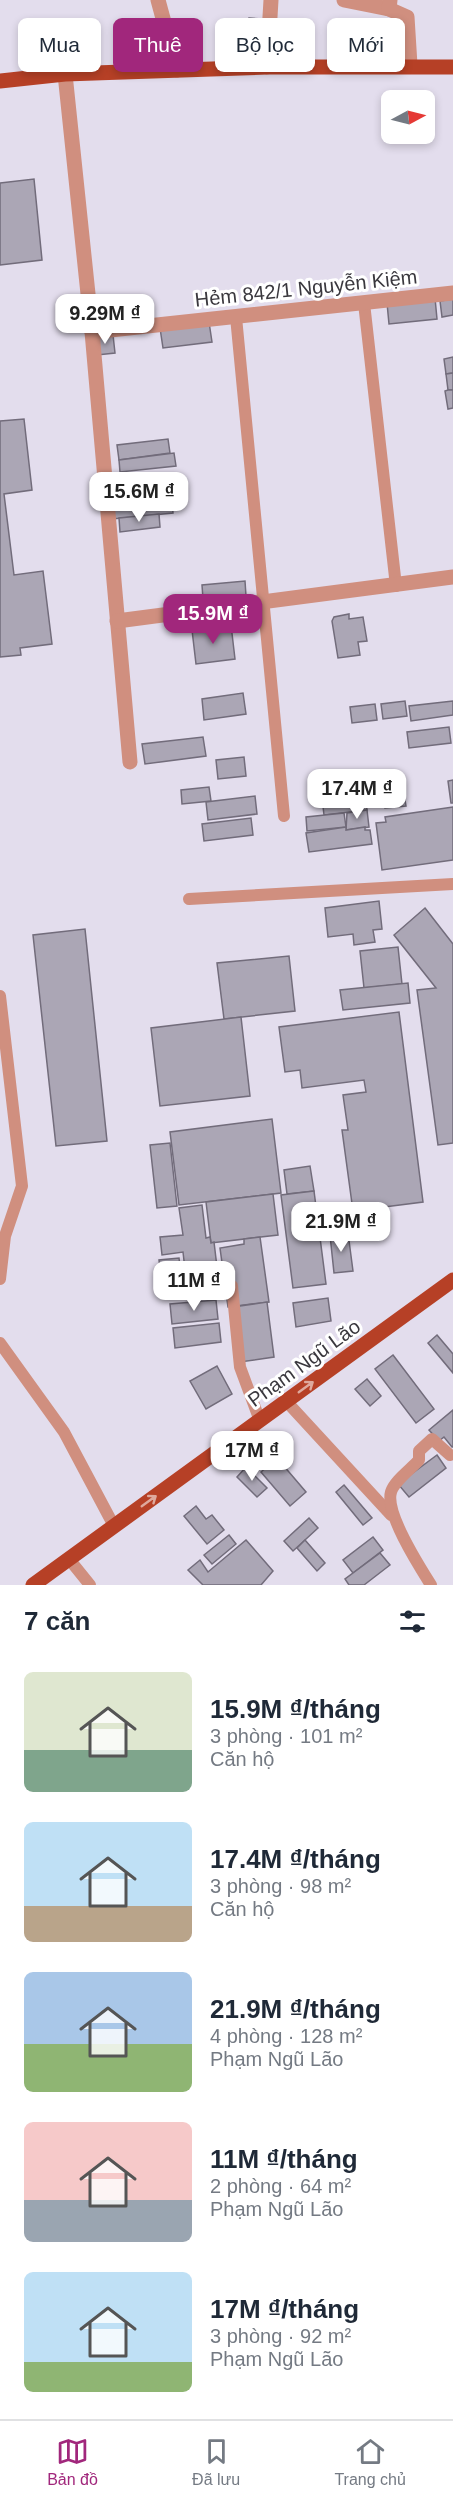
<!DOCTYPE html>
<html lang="vi">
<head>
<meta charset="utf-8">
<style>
	:root { --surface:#fff; --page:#f6f6f7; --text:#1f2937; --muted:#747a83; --line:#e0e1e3; --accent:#a1277c }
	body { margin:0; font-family:Arial,sans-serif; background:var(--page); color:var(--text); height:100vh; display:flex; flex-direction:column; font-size:22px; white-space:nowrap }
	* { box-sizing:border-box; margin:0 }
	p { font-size:20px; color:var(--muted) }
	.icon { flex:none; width:33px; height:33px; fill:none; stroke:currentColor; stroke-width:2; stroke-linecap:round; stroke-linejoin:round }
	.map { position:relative; height:1585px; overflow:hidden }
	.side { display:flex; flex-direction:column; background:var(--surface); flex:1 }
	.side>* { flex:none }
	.guide { position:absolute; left:18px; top:18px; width:417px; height:54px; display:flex; gap:12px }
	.needle { width:39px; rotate:83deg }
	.tools { position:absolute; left:381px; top:90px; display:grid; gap:12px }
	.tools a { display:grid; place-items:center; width:54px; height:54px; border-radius:9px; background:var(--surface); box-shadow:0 3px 9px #0003; font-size:30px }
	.price { position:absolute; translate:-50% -51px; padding:0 14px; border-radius:12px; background:#fff; color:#222; font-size:20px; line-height:39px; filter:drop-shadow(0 2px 3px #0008) }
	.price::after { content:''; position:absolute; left:50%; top:36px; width:18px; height:14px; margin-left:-9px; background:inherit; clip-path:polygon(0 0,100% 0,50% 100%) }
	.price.current { background:var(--accent); color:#fff }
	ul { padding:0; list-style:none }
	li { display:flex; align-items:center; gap:18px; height:150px; padding:0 24px }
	li span { display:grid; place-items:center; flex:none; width:168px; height:120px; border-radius:9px; color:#555 }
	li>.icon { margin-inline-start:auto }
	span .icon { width:72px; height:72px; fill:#fffc; stroke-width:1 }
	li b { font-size:26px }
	h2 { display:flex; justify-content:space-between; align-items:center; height:72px; padding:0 24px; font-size:26px }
	.pill { padding:0 21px; border-radius:9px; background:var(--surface); box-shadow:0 3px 9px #0003; font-size:21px; line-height:54px }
	.pill.current { background:var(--accent); color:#fff }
	.tabs { display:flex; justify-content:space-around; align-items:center; height:84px; border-top:2px solid var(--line); background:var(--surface); font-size:16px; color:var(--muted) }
	.tabs a { display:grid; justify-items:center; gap:3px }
	.tabs .current { color:var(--accent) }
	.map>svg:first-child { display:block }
</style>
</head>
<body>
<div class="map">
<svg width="453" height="1585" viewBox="0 0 453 1585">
	<rect width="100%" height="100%" fill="#e3dded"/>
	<g fill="#aba6b5" stroke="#726c7b" stroke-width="1.5">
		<path d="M249,18L262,19L261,44L248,43Z"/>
		<path d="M34,179L42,260L0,265V183Z"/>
		<path d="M435,298L437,319L389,324L387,303Z"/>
		<path d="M453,299V315L442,317L440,301Z"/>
		<path d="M209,322L212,342L163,348L160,328Z"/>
		<path d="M113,335L115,353L97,355L95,337Z"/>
		<path d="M453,357V373L446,374L444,359Z"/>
		<path d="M453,373V390H448L446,374Z"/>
		<path d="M448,390H453V408L448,409L445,391Z"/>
		<path d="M24,419L32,490L4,494L14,575L43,571L52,644L20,648L21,655L0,657V421Z"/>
		<path d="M168,439L170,453L119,460L117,445Z"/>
		<path d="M174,453L176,466L120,472L119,460Z"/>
		<path d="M172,499L173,513L112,519L111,505Z"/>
		<path d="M159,514L160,527L120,532L119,518Z"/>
		<path d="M245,581L246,596L203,599L202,585Z"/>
		<path d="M349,614V619L363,617L367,641L358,642L360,655L338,658L332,621L334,617Z"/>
		<path d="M231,625L235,659L196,664L192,630Z"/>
		<path d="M243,693L246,714L204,720L202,699Z"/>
		<path d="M405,701L407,716L383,719L381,704Z"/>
		<path d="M453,701V715L411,721L409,706Z"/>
		<path d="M375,704L377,720L352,723L350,707Z"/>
		<path d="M449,727L451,743L409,748L407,732Z"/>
		<path d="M203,737L206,756L145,764L142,744Z"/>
		<path d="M244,757L246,776L218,779L216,760Z"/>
		<path d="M453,780V803H451L448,781Z"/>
		<path d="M209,787L211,801L182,804L181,790Z"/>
		<path d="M403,789L406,806L385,808L384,791Z"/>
		<path d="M365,793L367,810L324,815L322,798Z"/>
		<path d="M255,796L257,814L208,820L206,802Z"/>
		<path d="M453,807V860L382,870L376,823L386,822L385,817Z"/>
		<path d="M367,810L369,827L346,830L347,813Z"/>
		<path d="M344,813L346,827L307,831L306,817Z"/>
		<path d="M251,818L253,835L204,841L202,824Z"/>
		<path d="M346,827V830L365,827V830H370L372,844L309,852L306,833Z"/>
		<path d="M379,901L382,929L373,930L375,942L354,945L353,934L328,937L325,908Z"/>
		<path d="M425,908L453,944V1143L438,1145L417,990L436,988L394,935Z"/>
		<path d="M85,929L107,1141L56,1146L33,935Z"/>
		<path d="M398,947L402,984L364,988L360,951Z"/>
		<path d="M289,956L295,1011L224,1019L217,963Z"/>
		<path d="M408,983L410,1003L343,1010L340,990Z"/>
		<path d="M399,1012L423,1202L353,1211L342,1130H348L343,1095L366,1092L364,1080L302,1088L300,1070L285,1072L279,1027Z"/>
		<path d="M241,1017L250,1096L160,1106L151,1028Z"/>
		<path d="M272,1119L281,1193L179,1205L170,1132Z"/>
		<path d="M170,1143L177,1206L157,1208L150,1145Z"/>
		<path d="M310,1166L314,1191L287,1194L284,1170Z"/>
		<path d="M314,1191L326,1284L293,1288L281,1195Z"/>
		<path d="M273,1194L278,1235L211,1243L206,1202Z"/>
		<path d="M202,1205L206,1238L210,1237L211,1243L214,1242L219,1284L187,1287L183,1252L162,1255L160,1237L183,1235L179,1208Z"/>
		<path d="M348,1233L353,1271L334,1273L330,1235Z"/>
		<path d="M260,1237L269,1302L228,1307L220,1248L244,1244V1239Z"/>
		<path d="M179,1258L182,1283L162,1285L159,1260Z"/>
		<path d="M328,1298L331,1321L296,1327L293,1303Z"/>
		<path d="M216,1300L218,1319L172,1324L170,1304Z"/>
		<path d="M267,1302L274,1357L240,1362L233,1307Z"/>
		<path d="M219,1323L221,1342L175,1348L173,1328Z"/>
		<path d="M437,1335L453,1354V1373L428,1343Z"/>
		<path d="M393,1355L434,1409L416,1423L375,1369Z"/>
		<path d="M217,1366L232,1394L206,1409L190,1381Z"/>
		<path d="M367,1379L381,1396L370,1406L355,1389Z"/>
		<path d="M453,1410V1447H452L444,1437L439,1441L429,1430Z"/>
		<path d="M437,1455L446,1468L409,1497L398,1484Z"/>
		<path d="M277,1458L306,1492L290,1506L261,1472Z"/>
		<path d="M246,1467L267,1488L257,1497L237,1477Z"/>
		<path d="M344,1485L372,1518L363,1525L336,1492Z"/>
		<path d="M196,1506L206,1519L212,1515L224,1530L207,1544L184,1516Z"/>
		<path d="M309,1518L318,1528L293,1551L284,1541Z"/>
		<path d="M229,1535L236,1544L212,1564L204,1555Z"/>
		<path d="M373,1537L383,1550L353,1573L343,1560Z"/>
		<path d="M246,1540L273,1571L261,1585H203L188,1570L200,1560L208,1572Z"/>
		<path d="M305,1540L325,1563L317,1571L297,1548Z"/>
		<path d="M380,1553L390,1565L364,1585H349L345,1579Z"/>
	</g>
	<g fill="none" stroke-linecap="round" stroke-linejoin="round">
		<g stroke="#d08f7f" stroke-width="12">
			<path d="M364,303L396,586"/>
			<path d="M236,317L284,816"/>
			<path d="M189,899L453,884"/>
			<path d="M0,996L22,1186L5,1236L0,1279"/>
			<path d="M232,1286L240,1367L260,1421"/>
			<path d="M0,1343L64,1432L114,1526"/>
			<path d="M286,1401L391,1515"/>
			<path d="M69,1559L90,1585"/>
			<path d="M431,1585C419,1566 385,1513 391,1492C394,1481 411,1469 419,1460V1451L432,1439L450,1455"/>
		</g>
		<g stroke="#d08f7f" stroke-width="15">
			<path d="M158,0L177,70"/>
			<path d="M344,0L389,9"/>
			<path d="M390,0L389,9L407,17L410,65"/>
			<path d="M267,67L271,0"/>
			<path d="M65,74L92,332L130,762"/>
			<path d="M92,332L453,293"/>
			<path d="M117,621L453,577"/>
		</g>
		<g stroke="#b64026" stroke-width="15">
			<path d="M0,81L65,74L267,67H453"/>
			<path d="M33,1585L453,1280"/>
		</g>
	</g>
	<defs><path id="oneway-shaft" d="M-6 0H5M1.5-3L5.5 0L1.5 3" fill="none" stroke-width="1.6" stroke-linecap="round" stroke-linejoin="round" transform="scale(1.5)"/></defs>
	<g stroke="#dea99d">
		<use href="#oneway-shaft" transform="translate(306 1387) rotate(-36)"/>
		<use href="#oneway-shaft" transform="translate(149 1501) rotate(-36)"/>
	</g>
	<g text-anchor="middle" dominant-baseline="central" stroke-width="6" stroke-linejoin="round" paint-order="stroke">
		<g font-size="20" fill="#3a383e" stroke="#fff">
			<text transform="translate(306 288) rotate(-6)">Hẻm 842/1 Nguyễn Kiệm</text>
			<text transform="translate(304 1363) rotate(-36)">Phạm Ngũ Lão</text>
		</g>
	</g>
</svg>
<div class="tools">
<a><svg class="needle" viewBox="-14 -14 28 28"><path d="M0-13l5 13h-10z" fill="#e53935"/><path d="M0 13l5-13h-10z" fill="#747a83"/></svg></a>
</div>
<b class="price" style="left:105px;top:345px">9.29M ₫</b>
<b class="price" style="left:139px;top:523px">15.6M ₫</b>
<b class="price current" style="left:213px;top:645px">15.9M ₫</b>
<b class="price" style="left:357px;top:820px">17.4M ₫</b>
<b class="price" style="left:341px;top:1253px">21.9M ₫</b>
<b class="price" style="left:194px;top:1312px">11M ₫</b>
<b class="price" style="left:252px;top:1482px">17M ₫</b>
<div class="guide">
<a class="pill">Mua</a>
<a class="pill current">Thuê</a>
<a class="pill">Bộ lọc</a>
<a class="pill">Mới</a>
</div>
</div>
<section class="side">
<h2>7 căn<svg class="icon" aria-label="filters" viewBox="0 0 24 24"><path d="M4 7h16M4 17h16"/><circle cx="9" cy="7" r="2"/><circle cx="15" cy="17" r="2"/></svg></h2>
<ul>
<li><span style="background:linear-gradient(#dfe7d0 65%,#7fa58c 0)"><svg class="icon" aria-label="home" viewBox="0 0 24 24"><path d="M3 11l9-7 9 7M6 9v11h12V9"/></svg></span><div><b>15.9M ₫/tháng</b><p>3 phòng · 101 m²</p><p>Căn hộ</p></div></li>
<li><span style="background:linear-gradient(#bfe0f5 70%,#b9a48a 0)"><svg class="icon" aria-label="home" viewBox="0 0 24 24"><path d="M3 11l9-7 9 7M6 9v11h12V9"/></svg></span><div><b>17.4M ₫/tháng</b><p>3 phòng · 98 m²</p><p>Căn hộ</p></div></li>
<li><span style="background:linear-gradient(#a9c7e8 60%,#8fb573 0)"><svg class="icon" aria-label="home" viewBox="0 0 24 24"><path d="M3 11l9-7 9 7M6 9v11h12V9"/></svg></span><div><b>21.9M ₫/tháng</b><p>4 phòng · 128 m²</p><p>Phạm Ngũ Lão</p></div></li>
<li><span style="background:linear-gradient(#f6c9c9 65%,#9aa5b1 0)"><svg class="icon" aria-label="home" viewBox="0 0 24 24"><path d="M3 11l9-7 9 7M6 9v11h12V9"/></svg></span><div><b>11M ₫/tháng</b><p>2 phòng · 64 m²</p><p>Phạm Ngũ Lão</p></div></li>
<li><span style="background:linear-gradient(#bfe0f5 75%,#8fb573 0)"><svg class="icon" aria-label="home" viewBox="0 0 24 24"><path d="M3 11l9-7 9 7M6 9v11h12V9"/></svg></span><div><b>17M ₫/tháng</b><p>3 phòng · 92 m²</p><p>Phạm Ngũ Lão</p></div></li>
</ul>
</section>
<nav class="tabs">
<a class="current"><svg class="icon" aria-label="map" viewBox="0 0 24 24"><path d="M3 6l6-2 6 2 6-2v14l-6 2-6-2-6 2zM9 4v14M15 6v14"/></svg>Bản đồ</a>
<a><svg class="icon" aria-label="saved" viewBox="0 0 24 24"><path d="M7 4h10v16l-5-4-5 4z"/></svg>Đã lưu</a>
<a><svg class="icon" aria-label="home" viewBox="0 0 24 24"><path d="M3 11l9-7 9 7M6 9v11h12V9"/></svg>Trang chủ</a>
</nav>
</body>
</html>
